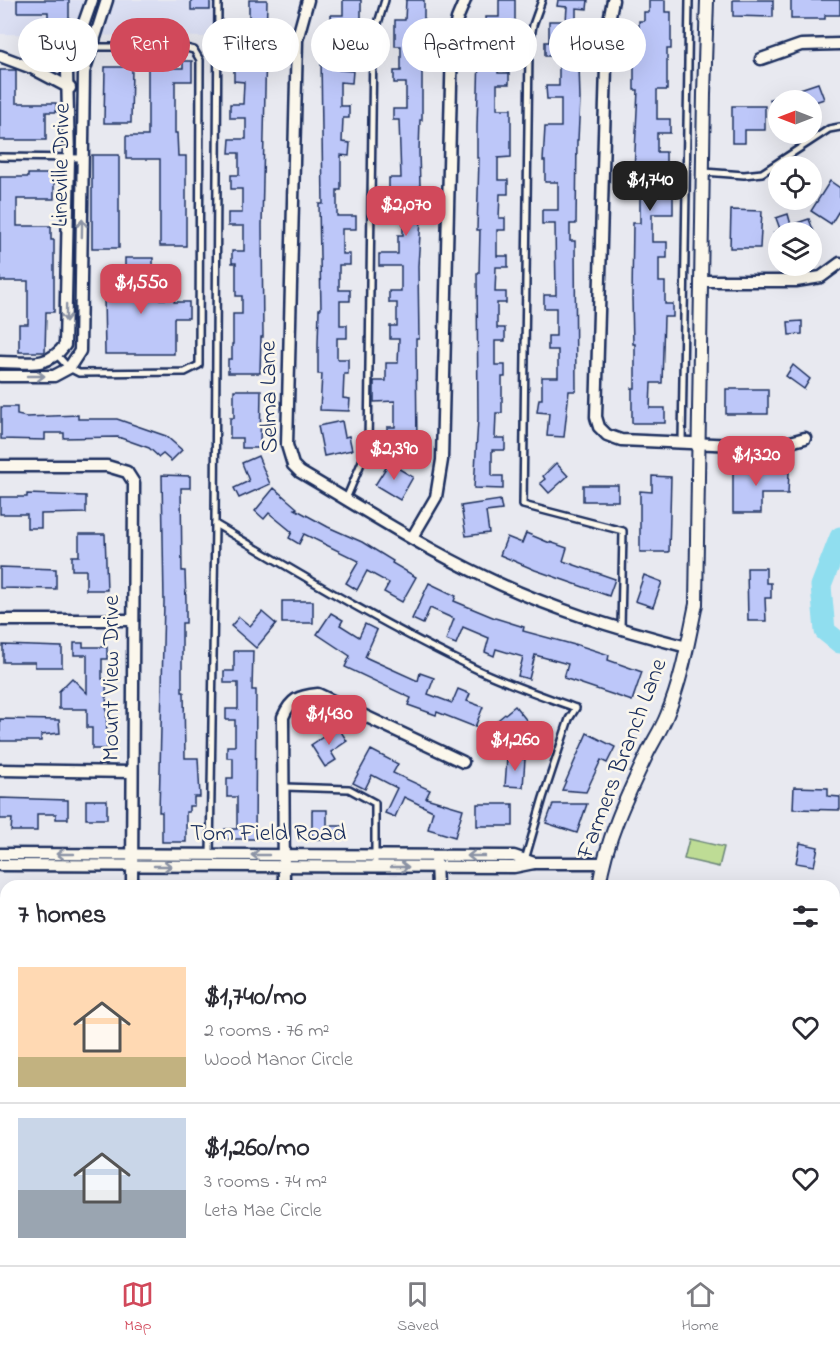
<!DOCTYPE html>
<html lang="en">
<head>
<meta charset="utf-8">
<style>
	:root { --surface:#fff; --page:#f7f7f7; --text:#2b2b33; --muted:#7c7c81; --line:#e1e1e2; --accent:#d1495b }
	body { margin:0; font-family:"Indie Flower",sans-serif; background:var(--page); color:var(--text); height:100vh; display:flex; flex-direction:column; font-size:22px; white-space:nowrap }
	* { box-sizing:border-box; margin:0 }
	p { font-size:20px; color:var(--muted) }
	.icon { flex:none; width:33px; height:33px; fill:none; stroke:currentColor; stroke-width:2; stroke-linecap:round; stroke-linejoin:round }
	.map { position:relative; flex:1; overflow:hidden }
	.panel { position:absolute; left:0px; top:880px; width:840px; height:386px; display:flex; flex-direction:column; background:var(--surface); border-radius:18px 18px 0 0; box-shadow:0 6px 24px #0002 }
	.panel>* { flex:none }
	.guide { position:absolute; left:18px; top:18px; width:804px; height:54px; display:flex; gap:12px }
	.needle { width:39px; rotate:270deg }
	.buttons { position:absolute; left:768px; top:90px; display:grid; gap:12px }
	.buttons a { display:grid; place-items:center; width:54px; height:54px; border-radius:50%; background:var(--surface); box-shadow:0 6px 24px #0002; font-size:30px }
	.price { position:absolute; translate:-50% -51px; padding:0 14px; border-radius:12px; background:var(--accent); color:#fff; font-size:20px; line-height:39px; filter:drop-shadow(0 2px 3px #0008) }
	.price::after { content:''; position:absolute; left:50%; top:36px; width:18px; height:14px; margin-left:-9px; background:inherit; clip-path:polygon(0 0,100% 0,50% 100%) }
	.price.current { background:#222; color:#fff }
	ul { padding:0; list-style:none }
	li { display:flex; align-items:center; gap:18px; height:150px; padding:0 18px }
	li+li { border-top:2px solid var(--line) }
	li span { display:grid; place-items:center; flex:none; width:168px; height:120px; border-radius:0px; color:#555 }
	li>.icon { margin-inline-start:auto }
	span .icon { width:72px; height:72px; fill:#fffc; stroke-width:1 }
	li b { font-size:26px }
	h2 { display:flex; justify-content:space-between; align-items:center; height:72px; padding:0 18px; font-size:26px }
	.pill { padding:0 21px; border-radius:27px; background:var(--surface); box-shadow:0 6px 24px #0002; font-size:21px; line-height:54px }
	.pill.current { background:var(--accent); color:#fff }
	.dock { display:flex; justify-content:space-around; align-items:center; height:84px; border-top:2px solid var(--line); background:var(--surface); font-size:16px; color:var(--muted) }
	.dock a { display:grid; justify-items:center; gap:3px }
	.dock .current { color:var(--accent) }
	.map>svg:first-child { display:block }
</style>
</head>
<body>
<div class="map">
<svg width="840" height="1265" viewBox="0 0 840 1265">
	<rect width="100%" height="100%" fill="#e8e9f0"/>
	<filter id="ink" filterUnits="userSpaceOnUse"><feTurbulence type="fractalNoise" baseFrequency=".0167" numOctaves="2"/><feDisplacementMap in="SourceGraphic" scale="12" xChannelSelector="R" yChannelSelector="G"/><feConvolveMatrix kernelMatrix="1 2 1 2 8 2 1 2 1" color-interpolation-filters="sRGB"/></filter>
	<g filter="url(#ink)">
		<path fill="#dbdff3" d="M0,0H214V37L0,34Z"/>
		<path fill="#bedc95" stroke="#6c867a" stroke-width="1.5" d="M689,839L724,847L719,867L684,859Z"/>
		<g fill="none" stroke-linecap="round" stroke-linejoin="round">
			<g stroke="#90deef" stroke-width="21">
				<path d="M840,537L821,586L825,631L840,643"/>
				<path d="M834,1011L840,1000"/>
				<path d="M791,1260V1265"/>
			</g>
		</g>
		<g fill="#bdc7f9" stroke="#1b2f5e" stroke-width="1.5">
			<path d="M17,0H69V28H48V12H17Z"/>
			<rect x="191" y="0" width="19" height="10"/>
			<path d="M249,0H267L262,226L263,337H261L260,373H228V359H232V344H233V314H242V296H236V263H232V251H244V226H228V213H242V189H231V175H239V153H229L230,139H246V118H230V104H243L244,82L234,81V52H237V30H249Z"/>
			<path d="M343,0H361V27H352V45H331V15H343Z"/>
			<path d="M406,0H424V46H422V120H420L419,152L421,219L418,266L419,339H416L417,448H378V437H387V427H395V401L374,402V381H386V363H398L399,339H390V326H397V303H389V291H401V266H379V254H398V235H403V192H389V178H401L399,120H393V109H406V83H394V71H401V46H395V20H405Z"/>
			<path d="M499,0H515V31H508V47H498V73H509V84H497V109H511V157L498,158V180H508V194H500L499,218H505V230H497V256H508V267H496L495,292H506V303H497V328H505V341H495V365H505V377H502V413H496L495,438H505V450H492V476H503V489L474,488L478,419L477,273H479L480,230H477L479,158H477V127L479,54H486V17H499Z"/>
			<path d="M558,0H588L587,9L576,8V64H579L580,99L578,140H577L576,224H570V241H575L576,391H569L564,437L547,436L549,413L537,412L539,399H542V377H558V350H548V336H556V308H544V295H556L555,224H542V210H558V182H545V161H543L545,127H561V99H547L546,86H559V56H545V42H549V21H566L567,7L557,6Z"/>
			<path d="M649,0H665V12H671V49H667V90H657V119H670V133H657V152H666V180H673V214H652V242H667V258H659V282H665V304H673V317H664L662,383H651L650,408H665V423H632V388H635V344H633L632,298L633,223H640V172H634L638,90H634V56H639V21H644V12H649Z"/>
			<path d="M733,0H773V17L733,16Z"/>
			<path d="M791,0H840V15H825V19H791Z"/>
			<path d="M321,58H339V70L353,71L352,83L340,82V106H349V118H343L342,142L350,143L349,156L341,155V190H337V216H356V229H342V254H350V265H339V290H350V301H340V325H347V338H337V359H348V374H344L343,398L350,399L349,411L320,410L322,374H318V344L319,309H321L319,204H323Z"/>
			<path d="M183,61H192V81H175V133H177L178,156H186V246H160V159H126V136H148V68H183Z"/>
			<path d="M105,67H132L131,123H104Z"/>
			<path d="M0,70H16V103H56V112H46V140H0Z"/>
			<path d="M818,83L824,99L812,103V100H770V99Z"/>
			<path d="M732,106H765V130H745V143H732Z"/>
			<rect x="92" y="155" width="27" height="93"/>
			<path d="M28,174H54V199H17V226H51V240H54V312H46L45,352H19V324H28V281H0V177H28Z"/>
			<path d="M830,181L840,188V209L831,224L811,211Z"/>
			<path d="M731,210L762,211L760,248H730Z"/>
			<path d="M788,214L791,225L809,219L814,232H775L780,229L776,218Z"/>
			<path d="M125,258H153V299H174V302H189V318H174V354H105L104,295L125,294Z"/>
			<path d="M802,321V334L789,335L788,322Z"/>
			<path d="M793,365L810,379L804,389L786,376Z"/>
			<rect x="726" y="389" width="42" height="25"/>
			<path d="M234,390H261L260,448H242V438H230V418H234Z"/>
			<path d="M1,407H17V415L26,417L78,415V419H117L166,436L182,450L171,461L163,454L159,457L149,448L118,437L64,438V433H45V440L1,439Z"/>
			<path d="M342,421L345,437L349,436L352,450L324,456L318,426Z"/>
			<path d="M258,456L270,484L239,498L234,488L249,481L242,463Z"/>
			<path d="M744,461H756V471L789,472L788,494H761V513H733V471H744Z"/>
			<path d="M389,463L413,477L400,500L375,485Z"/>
			<path d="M556,463L568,476L549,493L540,483L545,479L543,476Z"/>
			<path d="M162,475L190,476V488H181L182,571H185L186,602V623H182V692H184L185,758H198L200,797H194V806H189V812H186V842H162V812H159L164,602Z"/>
			<path d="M652,476L671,477L669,552H640V491L652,492Z"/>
			<rect x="583" y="485" width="35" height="16"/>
			<path d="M274,488L297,508L295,509L328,527L362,542L393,561L392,563L416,577L402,602L384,592L389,583L367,571L357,590L346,583L359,561L304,534L299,544L289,538L292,532L269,513L264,519L255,511Z"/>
			<path d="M27,494L86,496V513L41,514V528H27V514H0V497H27Z"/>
			<path d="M500,500L502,510L486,512L489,533L466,536L461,506Z"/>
			<path d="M526,533L550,543V542L567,548L563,561L615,579L609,596L535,570L500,555L507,537L522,543Z"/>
			<path d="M79,534H105L107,590H86V570H72V556H79Z"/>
			<path d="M0,567L56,569V589L0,588Z"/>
			<path d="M747,568H766V583H771V598H765L766,621H748Z"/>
			<path d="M644,575L662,582L653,607L635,601Z"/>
			<path d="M429,583L456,596L454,601L495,618L524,627L523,631L575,645V644L609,655L608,660L642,672L632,701L564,678L568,664L535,655L529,679L518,676L523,657L496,649L494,656L485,652L489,638L463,627L456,644L446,640L454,619L430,608L423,624L412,619Z"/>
			<rect x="282" y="601" width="31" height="22"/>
			<path d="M262,612L276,624L256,648L231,626L239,617L250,626Z"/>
			<path d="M331,613L343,620L340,625L359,637L365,624L377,630L365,657L418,681L420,673L434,678L428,694L452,703L458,689L470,694L467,701L483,707L475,727L437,712L436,715L408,705L411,698L345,667L350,656L317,634Z"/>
			<path d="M74,643H83V647H107V659H102V679H106L107,749H92V728H87V709H59V691L72,678L87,693V655H74Z"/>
			<path d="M3,645L62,647V667H35V662H3Z"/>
			<path d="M234,651H253L252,690H256L255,839H225V829H237V797H227V778H233V758H227V746H235V720H226V709H238V683H224V671H234Z"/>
			<path d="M515,706L532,727L506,748L489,727Z"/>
			<path d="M0,719L59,720L60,733L41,735V741H0Z"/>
			<path d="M338,727L347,741L331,752L336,760L325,767L311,745Z"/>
			<path d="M587,733L615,747L607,763L601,760L586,792L562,790Z"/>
			<path d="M371,750L398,764L393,773L430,790L426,798L463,809L455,837L428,829L433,811L404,797L395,817L385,813L397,788L372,775L365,789L353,783Z"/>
			<path d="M507,758L525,759L523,787L505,786Z"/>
			<path d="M794,787L828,788V796L840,797V810L793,809Z"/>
			<path d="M0,798L68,800V819H56V814H37V831H11L12,819H0Z"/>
			<rect x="86" y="800" width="21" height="19"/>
			<rect x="477" y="804" width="36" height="22"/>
			<path d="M553,804H587L577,833L546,823Z"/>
			<path d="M312,810H327V826H346V839H312Z"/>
			<path d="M800,843L818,847L814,866L796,863Z"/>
		</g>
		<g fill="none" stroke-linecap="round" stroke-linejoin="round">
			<defs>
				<g id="service">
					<path d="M542,0L533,25L529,50L523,505L623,531L621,628"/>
					<path d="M0,157L82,158"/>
					<path d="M704,172L744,175L762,173L829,129L840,127"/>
					<path d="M57,355L69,368L79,373L185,372L199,365L200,60L194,50L182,47H91L76,43"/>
					<path d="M682,442L689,0"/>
					<path d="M346,499L368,447L373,40L385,0"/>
					<path d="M215,524C301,575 387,627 478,670C510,685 543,696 576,708L569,719L543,798L525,860"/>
					<path d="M284,787L349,789L375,803V867"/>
					<path d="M210,856L215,524L218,0"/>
				</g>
				<g id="minor">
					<path d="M308,0L297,40L287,445L293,465L300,472C360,507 420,546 483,576C548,608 617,629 687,647"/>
					<path d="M613,0L607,31L596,417L599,427L607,435L621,440L736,445L783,444L805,438"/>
					<path d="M0,56L32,68L70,88"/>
					<path d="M761,59L801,45L840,44"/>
					<path d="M701,281H796L821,277L840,263"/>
					<path d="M0,362C28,362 47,369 65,345L69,158L67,71L92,0"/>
					<path d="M0,376H54L69,368L80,351L84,72L107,0"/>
					<path d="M0,466H107L127,472L134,483L132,886"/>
					<path d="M412,538L436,497L442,460L452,42L457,19L465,0"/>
					<path d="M0,620H133"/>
					<path d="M0,770L132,772"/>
					<path d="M0,854L514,856L534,863"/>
					<path d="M436,862L437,886"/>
					<path d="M0,865L514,867L534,863H602"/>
					<path d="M284,886L283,717C291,699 298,696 318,694L463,762"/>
					<path d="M285,1260V1265"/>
					<path d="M439,1260V1265"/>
					<path d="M131,1265V1260"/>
				</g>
				<g id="tertiary">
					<path d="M599,886C606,839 627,796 648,752C654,740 662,728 667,715C682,679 688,642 696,604L704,94L707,0"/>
					<path d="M595,1265V1260"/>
				</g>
			</defs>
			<use href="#service" stroke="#1b2f5e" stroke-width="10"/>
			<use href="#minor" stroke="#1b2f5e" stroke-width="15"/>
			<use href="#tertiary" stroke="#1b2f5e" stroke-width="16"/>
			<use href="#service" stroke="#fbf7ec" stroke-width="5"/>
			<use href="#minor" stroke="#fbf7ec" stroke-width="10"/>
			<use href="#tertiary" stroke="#fbf7ec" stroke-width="12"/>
		</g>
		<defs><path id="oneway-shaft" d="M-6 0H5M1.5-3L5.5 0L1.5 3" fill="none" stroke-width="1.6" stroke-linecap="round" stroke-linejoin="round" transform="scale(1.5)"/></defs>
		<g stroke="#8b93a5">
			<use href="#oneway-shaft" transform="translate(82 228) rotate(-89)"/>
			<use href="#oneway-shaft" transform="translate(66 313) rotate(91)"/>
			<use href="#oneway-shaft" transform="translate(36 376)"/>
			<use href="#oneway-shaft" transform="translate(65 854) rotate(-180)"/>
			<use href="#oneway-shaft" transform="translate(260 855) rotate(-180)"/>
			<use href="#oneway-shaft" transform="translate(476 856) rotate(-180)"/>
			<use href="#oneway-shaft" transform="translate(163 866)"/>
			<use href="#oneway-shaft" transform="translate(400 867)"/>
		</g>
	</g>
	<g text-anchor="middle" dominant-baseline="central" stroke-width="5" stroke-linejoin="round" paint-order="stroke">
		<g font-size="24" fill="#1b2f5e" stroke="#fbf7ec">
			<text transform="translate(62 165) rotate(-89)">Lineville Drive</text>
			<text transform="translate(270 397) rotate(-91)">Selma Lane</text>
			<text transform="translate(112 678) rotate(-90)">Mount View Drive</text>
			<text transform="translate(623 759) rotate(-69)">Farmers Branch Lane</text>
			<text x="268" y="834">Tom Field Road</text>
		</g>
	</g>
</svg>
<div class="buttons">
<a><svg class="needle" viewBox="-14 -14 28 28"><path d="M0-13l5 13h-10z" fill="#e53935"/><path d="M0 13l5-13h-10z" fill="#7c7c81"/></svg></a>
<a><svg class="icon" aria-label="locate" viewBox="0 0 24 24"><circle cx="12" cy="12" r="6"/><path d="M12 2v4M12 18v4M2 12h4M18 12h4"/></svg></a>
<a><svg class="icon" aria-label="layers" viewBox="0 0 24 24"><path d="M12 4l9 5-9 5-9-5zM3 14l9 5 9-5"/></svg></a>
</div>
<b class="price current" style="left:650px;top:212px">$1,740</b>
<b class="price" style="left:406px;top:237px">$2,070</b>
<b class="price" style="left:141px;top:315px">$1,550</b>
<b class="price" style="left:394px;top:481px">$2,390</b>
<b class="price" style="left:756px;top:487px">$1,320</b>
<b class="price" style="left:329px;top:746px">$1,430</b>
<b class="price" style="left:515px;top:772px">$1,260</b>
<div class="guide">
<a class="pill">Buy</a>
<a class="pill current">Rent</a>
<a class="pill">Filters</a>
<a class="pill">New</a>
<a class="pill">Apartment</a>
<a class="pill">House</a>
</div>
<section class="panel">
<h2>7 homes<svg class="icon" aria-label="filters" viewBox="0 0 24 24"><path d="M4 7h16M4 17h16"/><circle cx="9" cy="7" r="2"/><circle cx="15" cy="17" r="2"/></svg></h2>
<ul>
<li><span style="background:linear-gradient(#ffd9b3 75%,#c2b280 0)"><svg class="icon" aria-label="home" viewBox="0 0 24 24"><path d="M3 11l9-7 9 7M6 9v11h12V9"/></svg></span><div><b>$1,740/mo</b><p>2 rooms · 76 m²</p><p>Wood Manor Circle</p></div><svg class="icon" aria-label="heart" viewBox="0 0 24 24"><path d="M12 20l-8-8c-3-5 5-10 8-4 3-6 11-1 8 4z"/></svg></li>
<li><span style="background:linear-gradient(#c9d6e8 60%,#9aa5b1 0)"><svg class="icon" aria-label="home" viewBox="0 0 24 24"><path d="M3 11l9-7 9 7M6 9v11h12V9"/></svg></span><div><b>$1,260/mo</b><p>3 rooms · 74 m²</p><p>Leta Mae Circle</p></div><svg class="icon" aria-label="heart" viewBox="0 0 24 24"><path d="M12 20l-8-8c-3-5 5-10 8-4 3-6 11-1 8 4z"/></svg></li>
</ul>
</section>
</div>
<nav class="dock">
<a class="current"><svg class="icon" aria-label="map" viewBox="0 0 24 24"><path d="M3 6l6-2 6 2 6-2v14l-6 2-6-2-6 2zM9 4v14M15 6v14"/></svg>Map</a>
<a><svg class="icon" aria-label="saved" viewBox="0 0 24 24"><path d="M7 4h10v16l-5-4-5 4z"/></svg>Saved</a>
<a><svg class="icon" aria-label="home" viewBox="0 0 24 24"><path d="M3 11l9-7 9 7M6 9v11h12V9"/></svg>Home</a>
</nav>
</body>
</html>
